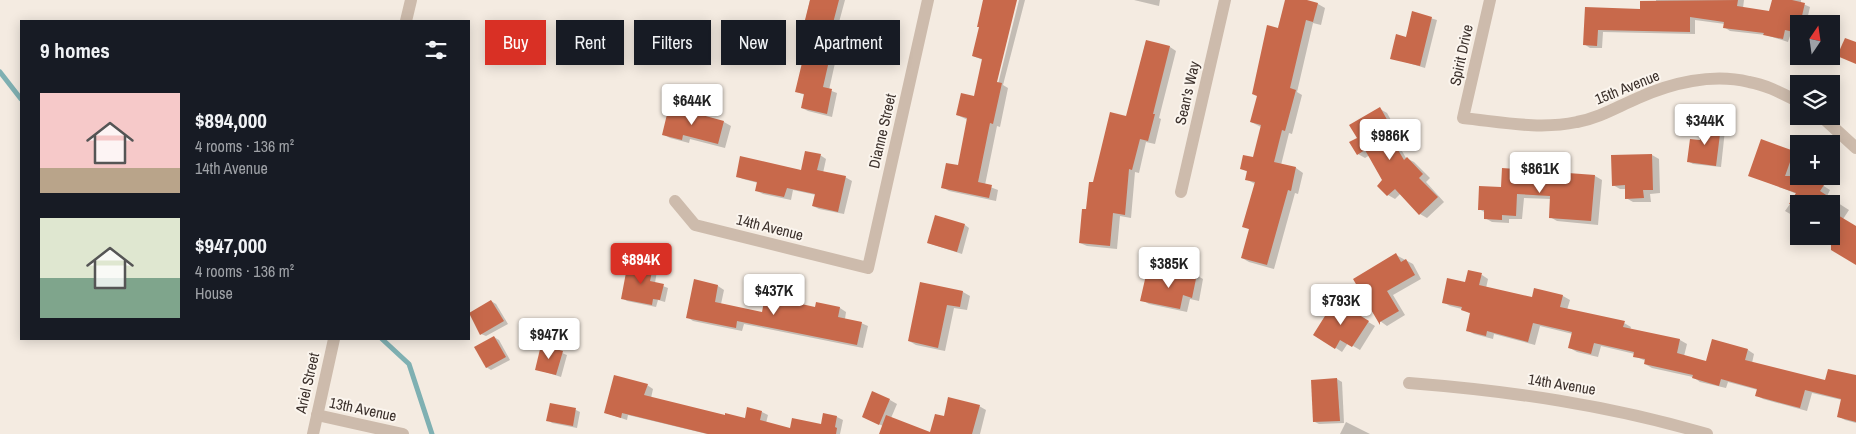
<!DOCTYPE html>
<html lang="en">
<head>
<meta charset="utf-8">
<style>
	:root { --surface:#171b24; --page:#242831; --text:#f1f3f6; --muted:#9ea1a6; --accent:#d93025 }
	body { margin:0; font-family:"Archivo Narrow",sans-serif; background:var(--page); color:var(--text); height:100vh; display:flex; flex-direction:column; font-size:19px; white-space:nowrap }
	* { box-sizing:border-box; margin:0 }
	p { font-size:16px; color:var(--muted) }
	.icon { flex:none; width:28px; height:28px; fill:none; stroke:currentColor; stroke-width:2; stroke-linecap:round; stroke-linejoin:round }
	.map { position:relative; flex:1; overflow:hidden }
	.panel { position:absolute; left:20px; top:20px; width:450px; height:320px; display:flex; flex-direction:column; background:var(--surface); border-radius:0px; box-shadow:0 2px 12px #0003 }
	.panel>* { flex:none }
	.hud { position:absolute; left:485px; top:20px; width:475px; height:45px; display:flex; gap:10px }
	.needle { width:32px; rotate:13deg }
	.tools { position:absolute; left:1790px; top:15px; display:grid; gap:10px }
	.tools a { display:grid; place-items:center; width:50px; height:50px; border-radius:0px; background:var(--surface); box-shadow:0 2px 12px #0003; font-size:25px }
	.price { position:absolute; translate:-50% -42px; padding:0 11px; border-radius:5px; background:#fff; color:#222; font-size:16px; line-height:32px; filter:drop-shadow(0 1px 2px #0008) }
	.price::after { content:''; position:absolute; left:50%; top:30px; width:15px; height:11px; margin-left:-8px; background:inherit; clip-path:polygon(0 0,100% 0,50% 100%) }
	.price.active { background:var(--accent); color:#fff }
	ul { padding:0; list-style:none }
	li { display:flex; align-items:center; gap:15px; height:125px; padding:0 20px }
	li span { display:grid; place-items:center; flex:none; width:140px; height:100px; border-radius:0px; color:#555 }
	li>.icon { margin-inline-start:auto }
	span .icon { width:60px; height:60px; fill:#fffc; stroke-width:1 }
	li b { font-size:21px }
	h2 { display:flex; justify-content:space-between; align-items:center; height:60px; padding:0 20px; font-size:21px }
	.chip { padding:0 18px; border-radius:0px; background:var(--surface); box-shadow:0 2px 12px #0003; font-size:18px; line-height:45px }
	.chip.active { background:var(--accent); color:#fff }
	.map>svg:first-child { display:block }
</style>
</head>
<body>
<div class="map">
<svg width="1856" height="434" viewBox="0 0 1856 434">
	<rect width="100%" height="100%" fill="#f4ebe1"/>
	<g fill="#0003">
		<path d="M810,0H845L838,26L855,32L849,57L837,54L829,90L837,93L832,117L808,111L802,108L805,95L797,92L809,39L802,35Z"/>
		<path d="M984,0H1016L994,87L997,88L1019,0H1025L1003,85L1008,88L1000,127L997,126L985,185L998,190L996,201L949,191L942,187L959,167L968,120L957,115L975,97L983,60L973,56L980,27Z"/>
		<path d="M1134,0H1160L1159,6Z"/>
		<path d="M1286,0H1301L1318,4L1325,8L1321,25L1313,23L1297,92L1302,95L1292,134L1289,133L1281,165L1296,168L1303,173L1298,194L1295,193L1274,269L1249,262L1242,258L1250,230L1244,226L1255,184L1246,179L1248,172L1242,169L1254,159L1261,127L1251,122Z"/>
		<path d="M1656,0H1744L1743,8L1770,12L1773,0H1801V3L1810,7L1806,24H1799V34L1791,33L1788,42L1766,35L1730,31L1724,27L1725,24L1695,20V34L1603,32L1602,48H1590L1584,44L1586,8L1641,11L1656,2Z"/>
		<path d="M1413,13L1437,20L1425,68L1392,58L1406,38Z"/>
		<path d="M1146,41L1170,47L1176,51L1159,118L1161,119L1155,144L1146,142L1139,173L1135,172L1131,218L1120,216L1117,249L1087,246L1080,243L1094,184L1127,118Z"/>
		<path d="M670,108L724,122L731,126L725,148L690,139L689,143L670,138L663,134Z"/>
		<path d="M1380,109L1387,113L1396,129L1391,132L1406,158L1414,162L1430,178L1426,182L1444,202L1427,218L1420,214L1401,193L1395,199L1388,195L1384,180L1370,155L1365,158L1358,154V138Z"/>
		<path d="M1721,127L1725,130L1721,167L1693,164L1688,161L1701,142Z"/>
		<path d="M1762,141L1799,155L1796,169L1799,170V176H1808L1830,190L1827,196L1849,210L1843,219L1856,227V263L1837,244L1825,236H1831V204H1799V219L1785,211L1797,194L1750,175Z"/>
		<path d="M820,155L826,159L823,173L845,177L852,181L844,214L819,209L813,206L816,195L793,190L791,200L763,194L757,191L758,183L743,179L737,176L801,171Z"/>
		<path d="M1652,155L1659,159L1660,193L1650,194L1651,202H1633L1626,198V189H1620L1613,185Z"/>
		<path d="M1595,176L1602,180L1598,225L1557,221L1550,217L1551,199L1524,198L1522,219H1509V223L1492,222L1485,218L1486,213L1479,209L1502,189Z"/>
		<path d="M965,225L969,228L962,254L928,243Z"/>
		<path d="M1396,255L1413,264L1421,279L1393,295L1405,315L1387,326L1380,321L1355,279Z"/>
		<path d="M652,268L657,271L655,283L668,288L665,302L658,300L656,307L627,301L622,298Z"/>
		<path d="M1196,275L1203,279L1199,301L1190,299L1187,312L1149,304L1142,300L1168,281Z"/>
		<path d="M1482,275L1488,279L1486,288L1533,298L1535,289L1563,296L1570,300L1567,310L1624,323L1631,327L1630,330L1680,340L1687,344L1684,356L1707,362L1748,350L1754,354L1752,363L1826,382L1856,376V423L1845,420L1838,416L1842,400L1812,393L1807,411L1763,399L1756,395L1758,390L1728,382L1726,388L1700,382L1693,377L1652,368L1645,364L1646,361L1634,356L1635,354L1601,346L1598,357L1577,352L1570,348L1573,334L1540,326L1535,345L1494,334L1493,339L1474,334L1467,330L1471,314L1462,309L1450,306L1443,302L1466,283Z"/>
		<path d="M695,281L718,286L724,290L721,304L763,313L816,308L817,303L840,308L846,312L845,319L861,323L868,326L863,348L744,324L742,331L693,321L687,317Z"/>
		<path d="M921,283L963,292L970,296L967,310L954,308L945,351L916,345L909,341Z"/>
		<path d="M491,301L496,304L508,324L486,336L481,334Z"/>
		<path d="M1342,306L1375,326L1360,350L1348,343L1342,352L1315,334Z"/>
		<path d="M494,337L499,340L510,360L491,370L486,367Z"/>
		<path d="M562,353L567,355L561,377L536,369Z"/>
		<path d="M1337,379L1342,382L1344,423L1319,424L1315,422Z"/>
		<path d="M647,385L653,389L651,398L726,416L746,419L762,412L768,415L766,423L791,429L822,426L824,414L837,417L843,420L840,434H707L628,415L627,420L606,413Z"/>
		<path d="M890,400L897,404L891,418L918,434H880L883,426L863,417Z"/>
		<path d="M979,406L986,410L980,434H931L945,418Z"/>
		<path d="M576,410L580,412L577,428L552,423L548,420Z"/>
		<path d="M1346,422L1370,434H1340Z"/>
	</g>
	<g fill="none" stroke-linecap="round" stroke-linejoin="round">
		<g stroke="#7fb0b2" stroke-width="5">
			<path d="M0,72L21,99"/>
			<path d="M382,339L409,364L432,434"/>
		</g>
	</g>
	<g fill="#c8694b">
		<path d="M810,0H839L833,23L850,27L843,55L831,52L823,87L832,89L827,114L801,108L804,94L795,92L808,38L801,36Z"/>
		<path d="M983,0H1017L997,82L1002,83L993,124L990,123L978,182L992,185L989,198L941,188L946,163L958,165L967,118L956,115L961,93L974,96L982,59L972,56L979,27H977Z"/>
		<path d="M1285,0H1307L1318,3L1313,22L1306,20L1290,88L1296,90L1285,131L1282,130L1274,162L1296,167L1291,191L1288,190L1267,265L1241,258L1249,229L1242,227L1255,182L1245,180L1247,171L1240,169L1243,155L1253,157L1261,125L1250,122L1257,96L1252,94L1267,25L1278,28Z"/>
		<path d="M1738,0L1737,6L1769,11L1772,0H1792L1805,3L1798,33L1785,30L1783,39L1763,35L1764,33L1723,28L1724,22L1690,17V32L1598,30L1597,46L1583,45L1585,7L1640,9V1Z"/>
		<path d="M1412,11L1432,17L1420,66L1390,59L1396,34L1406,37Z"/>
		<path d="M1845,38L1856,42V64L1837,56Z"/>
		<path d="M1146,40L1170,46L1153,114H1155L1148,141L1140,139L1132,170L1129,169L1125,215L1113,213L1110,246L1079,243L1082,209H1086L1089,182H1093L1110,112L1126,116Z"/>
		<path d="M669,106L724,121L718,144L683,135L682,140L662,135Z"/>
		<path d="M1380,107L1390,125L1385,128L1404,160L1407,157L1423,174L1419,178L1438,197L1419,215L1395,189L1387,196L1377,186L1382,180L1365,150L1357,155L1349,142L1357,138L1349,125Z"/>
		<path d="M1702,123L1721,126L1716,166L1687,162L1690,139L1700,140Z"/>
		<path d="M1761,139L1794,151L1785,176H1810L1824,185L1820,191L1840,204H1789L1796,193L1748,176Z"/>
		<path d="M805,151L821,154L817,170L846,176L838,212L812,206L815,194L787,188L784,197L755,191L757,182L736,177L740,156L801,170Z"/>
		<path d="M1652,154L1653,190H1643L1644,198L1625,199V185L1612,186L1611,155Z"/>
		<path d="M1502,168L1595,175L1591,221L1549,218L1550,196L1517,194L1516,216L1502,215V220L1484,219V210H1478L1479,186L1501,187Z"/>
		<path d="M1831,211L1856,226V265L1831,250Z"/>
		<path d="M935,215L965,224L957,252L927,243Z"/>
		<path d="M1396,253L1401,262L1406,259L1415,275L1387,291L1399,311L1380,322V325L1353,279Z"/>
		<path d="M628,262L653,267L650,281L664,284L660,300L653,299L652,305L621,299Z"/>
		<path d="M1169,268L1197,274L1192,298L1183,295L1180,309L1140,301L1146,275L1167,280Z"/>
		<path d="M1468,270L1482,273L1479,285L1532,297L1534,288L1563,295L1560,307L1625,321L1623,327L1680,339L1677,353L1706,361L1712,339L1748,349L1745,360L1825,380L1828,369L1856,375V422L1837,417L1841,399L1805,390L1800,408L1755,396L1757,389L1721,379L1719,386L1692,378L1693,375L1644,364L1645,359L1633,357L1634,352L1594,343L1591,354L1568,348L1572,332L1533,323L1528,342L1487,331L1486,336L1466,331L1470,313L1461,310L1462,307L1442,303L1447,278L1465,282Z"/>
		<path d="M694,279L718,285L715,302L762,312L765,296L815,307L816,302L840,307L838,317L862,322L857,345L737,321L736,328L686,318Z"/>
		<path d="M920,282L963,291L960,307L947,305L938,348L908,341Z"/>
		<path d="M491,300L504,321L480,335L469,313Z"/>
		<path d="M1335,300L1369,321L1352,347L1340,340L1335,349L1313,335Z"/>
		<path d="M494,336L506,357L486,368L474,347Z"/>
		<path d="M541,345L563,351L556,375L535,370Z"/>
		<path d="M614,375L648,384L644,395L725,415V413L745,418L747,407L762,411L760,420L790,428L792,418L821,424L823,413L837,416L835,427L837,428L836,434H708L622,413L621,418L604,413Z"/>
		<path d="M1337,378L1340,421L1313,422L1311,380Z"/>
		<path d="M872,391L890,399L879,425L862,417Z"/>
		<path d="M948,397L980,405L972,434H879L886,415L930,432L935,414L944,416Z"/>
		<path d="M550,403L576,408L573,426L546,421Z"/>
	</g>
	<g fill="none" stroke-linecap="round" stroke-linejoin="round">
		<g stroke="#cdbbac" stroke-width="12">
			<path d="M1490,0L1463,118C1502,122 1539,130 1577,122C1599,118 1617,107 1638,98C1671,83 1712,73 1749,82C1767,85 1783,94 1799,102"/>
			<path d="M406,21L411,0"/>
			<path d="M1821,116L1856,148"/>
			<path d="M1181,192L1225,0"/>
			<path d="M675,201L695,225L868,268L928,0"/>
			<path d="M1409,383C1511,391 1608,405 1707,434"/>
			<path d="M317,415L403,434"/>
			<path d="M313,434L334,339"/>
		</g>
	</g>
	<g text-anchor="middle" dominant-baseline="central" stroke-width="4" stroke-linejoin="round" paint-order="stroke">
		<g font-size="15" fill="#3b302b" stroke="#fbf5ee">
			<text transform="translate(1461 55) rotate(-78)">Spirit Drive</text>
			<text transform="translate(1627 87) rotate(-22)">15th Avenue</text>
			<text transform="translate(1187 93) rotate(-77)">Sean's Way</text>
			<text transform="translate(882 131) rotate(-77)">Dianne Street</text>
			<text transform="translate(770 227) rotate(14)">14th Avenue</text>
			<text transform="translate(307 383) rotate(-77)">Ariel Street</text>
			<text transform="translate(1562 384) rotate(9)">14th Avenue</text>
			<text transform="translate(363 409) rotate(12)">13th Avenue</text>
		</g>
	</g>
</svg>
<div class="tools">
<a><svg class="needle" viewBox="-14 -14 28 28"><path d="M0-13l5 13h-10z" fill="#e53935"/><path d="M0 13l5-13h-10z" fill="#9ea1a6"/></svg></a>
<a><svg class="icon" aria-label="layers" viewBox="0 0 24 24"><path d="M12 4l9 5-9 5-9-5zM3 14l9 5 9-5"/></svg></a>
<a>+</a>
<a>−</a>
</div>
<b class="price" style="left:692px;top:126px">$644K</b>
<b class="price" style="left:1705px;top:146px">$344K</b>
<b class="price" style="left:1390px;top:161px">$986K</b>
<b class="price" style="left:1540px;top:194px">$861K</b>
<b class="price active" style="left:641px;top:285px">$894K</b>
<b class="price" style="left:1169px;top:289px">$385K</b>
<b class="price" style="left:774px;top:316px">$437K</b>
<b class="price" style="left:1341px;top:326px">$793K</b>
<b class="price" style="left:549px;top:360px">$947K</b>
<div class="hud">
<a class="chip active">Buy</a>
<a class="chip">Rent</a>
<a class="chip">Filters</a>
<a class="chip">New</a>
<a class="chip">Apartment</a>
</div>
<section class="panel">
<h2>9 homes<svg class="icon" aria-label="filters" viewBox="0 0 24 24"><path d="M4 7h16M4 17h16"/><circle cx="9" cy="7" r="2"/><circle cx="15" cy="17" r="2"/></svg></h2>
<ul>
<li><span style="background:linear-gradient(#f6c9c9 75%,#b9a48a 0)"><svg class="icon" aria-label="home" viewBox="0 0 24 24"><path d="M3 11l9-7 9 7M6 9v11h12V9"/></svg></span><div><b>$894,000</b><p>4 rooms · 136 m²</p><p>14th Avenue</p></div></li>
<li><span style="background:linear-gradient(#dfe7d0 60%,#7fa58c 0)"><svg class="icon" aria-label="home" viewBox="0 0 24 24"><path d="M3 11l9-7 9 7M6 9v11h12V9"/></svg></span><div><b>$947,000</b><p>4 rooms · 136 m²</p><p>House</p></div></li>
</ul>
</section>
</div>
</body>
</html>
